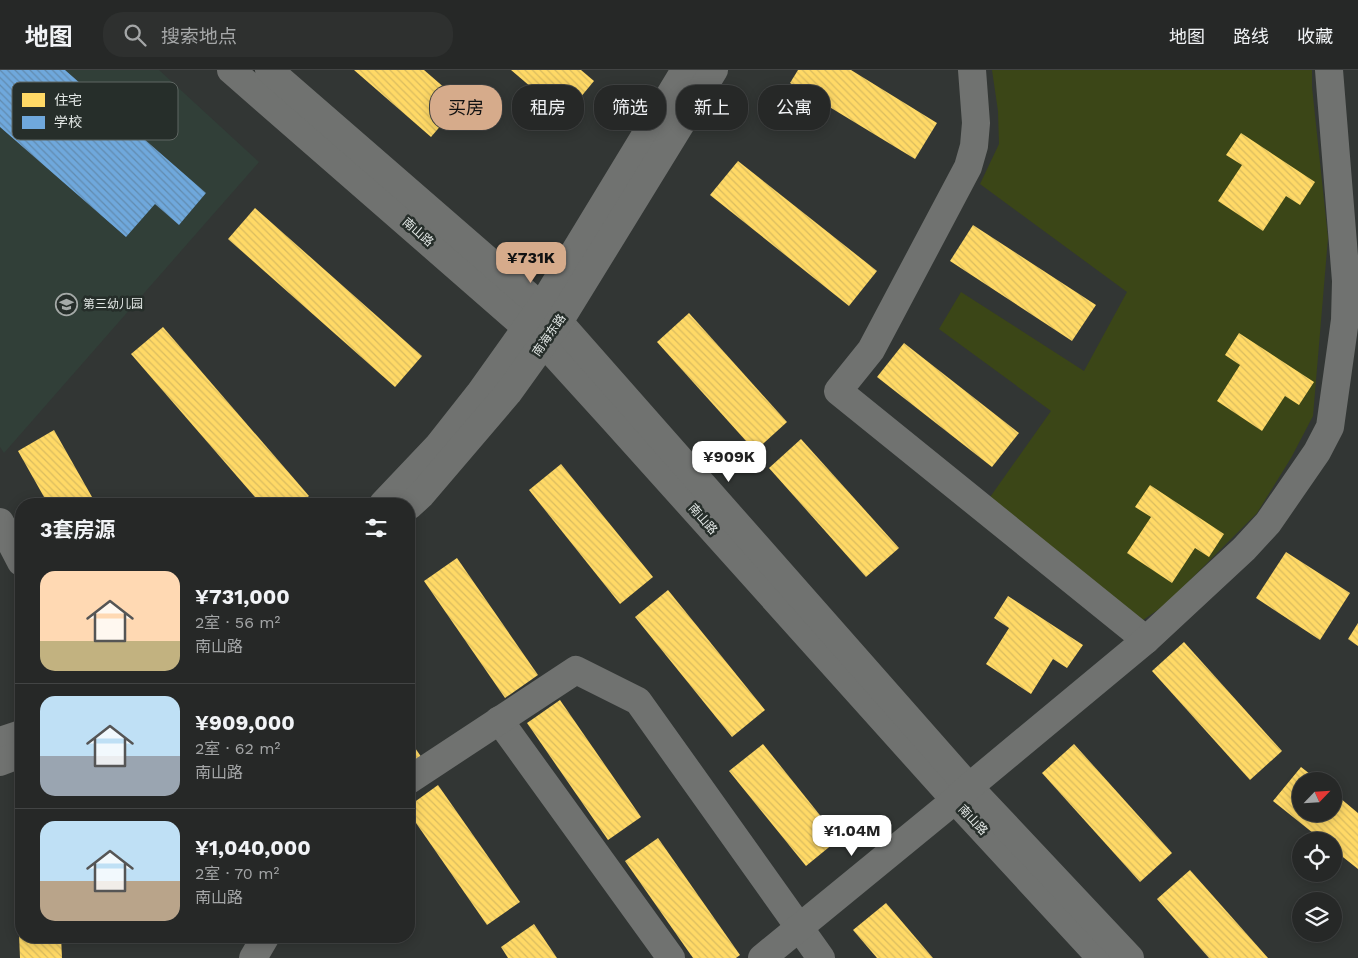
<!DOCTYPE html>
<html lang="zh">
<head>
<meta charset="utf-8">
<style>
	:root { --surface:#262827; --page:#2e302f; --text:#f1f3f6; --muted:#a4a6a7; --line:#424444; --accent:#d6ab8b }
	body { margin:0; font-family:"Work Sans","Noto Sans SC",sans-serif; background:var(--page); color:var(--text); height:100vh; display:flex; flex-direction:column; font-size:19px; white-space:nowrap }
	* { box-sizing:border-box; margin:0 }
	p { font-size:16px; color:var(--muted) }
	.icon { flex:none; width:28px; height:28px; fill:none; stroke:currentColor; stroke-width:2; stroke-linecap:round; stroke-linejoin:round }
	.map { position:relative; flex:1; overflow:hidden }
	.panel { position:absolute; left:15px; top:428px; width:400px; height:445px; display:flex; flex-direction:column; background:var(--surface); border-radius:20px; box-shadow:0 2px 12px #0003,0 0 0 1px var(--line) }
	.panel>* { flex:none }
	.top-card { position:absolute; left:430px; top:15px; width:475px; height:45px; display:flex; gap:10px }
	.needle { width:32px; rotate:65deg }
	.fabs { position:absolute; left:1292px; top:702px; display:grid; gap:10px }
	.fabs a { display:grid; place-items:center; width:50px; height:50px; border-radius:50%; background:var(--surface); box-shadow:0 2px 12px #0003,0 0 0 1px var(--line); font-size:25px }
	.price { position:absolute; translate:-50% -42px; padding:0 11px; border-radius:10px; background:#fff; color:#222; font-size:16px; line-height:32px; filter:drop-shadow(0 1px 2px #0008) }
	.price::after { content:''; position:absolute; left:50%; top:30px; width:15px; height:11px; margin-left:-8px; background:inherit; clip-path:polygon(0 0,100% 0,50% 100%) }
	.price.active { background:var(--accent); color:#111 }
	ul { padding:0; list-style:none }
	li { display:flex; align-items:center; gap:15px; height:125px; padding:0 25px }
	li+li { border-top:1px solid var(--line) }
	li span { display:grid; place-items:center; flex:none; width:140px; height:100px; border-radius:15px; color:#555 }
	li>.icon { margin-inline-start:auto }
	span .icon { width:60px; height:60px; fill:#fffc; stroke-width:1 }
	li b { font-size:21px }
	h2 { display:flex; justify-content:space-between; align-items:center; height:60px; padding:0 25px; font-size:21px }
	.chip { padding:0 18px; border-radius:20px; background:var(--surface); box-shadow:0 2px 12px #0003,0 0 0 1px var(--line); font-size:18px; line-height:45px }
	.chip.active { background:var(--accent); color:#111 }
	header { display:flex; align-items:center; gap:30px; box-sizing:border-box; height:70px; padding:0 25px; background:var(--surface); border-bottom:1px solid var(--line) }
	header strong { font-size:24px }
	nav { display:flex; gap:28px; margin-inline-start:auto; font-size:18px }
	.search { width:350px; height:45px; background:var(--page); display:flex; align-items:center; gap:12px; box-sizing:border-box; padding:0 18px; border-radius:20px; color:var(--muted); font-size:19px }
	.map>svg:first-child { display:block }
</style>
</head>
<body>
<header>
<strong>地图</strong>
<div class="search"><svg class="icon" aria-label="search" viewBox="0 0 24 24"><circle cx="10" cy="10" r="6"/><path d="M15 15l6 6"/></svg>搜索地点</div>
<nav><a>地图</a><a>路线</a><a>收藏</a></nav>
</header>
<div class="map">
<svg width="1358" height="888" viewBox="0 0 1358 888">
	<defs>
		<pattern id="homes-back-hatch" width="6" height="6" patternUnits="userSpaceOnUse" patternTransform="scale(1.25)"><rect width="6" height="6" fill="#ffd966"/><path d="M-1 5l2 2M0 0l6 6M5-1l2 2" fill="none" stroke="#dabc5f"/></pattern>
		<pattern id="schools-back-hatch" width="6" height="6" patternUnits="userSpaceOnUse" patternTransform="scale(1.25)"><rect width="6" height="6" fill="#6fa8dc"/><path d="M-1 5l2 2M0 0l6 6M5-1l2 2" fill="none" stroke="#628baf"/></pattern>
	</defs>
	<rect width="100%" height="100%" fill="#323634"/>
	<path fill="#313f38" d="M0,0H159L259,92L4,383L0,377Z"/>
	<path fill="#3b4617" d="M992,0H1312V17L1328,168L1313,346L1291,388L1257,443L1165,535L1143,550L988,430L1051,341L939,259L961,222L1084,301L1127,222L980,114L999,74L998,41Z"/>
	<g fill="url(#homes-back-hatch)">
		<path d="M354,0H424L461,32L431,67Z"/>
		<path d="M511,0H581L594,11L565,46Z"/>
		<path d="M798,0H851L937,53L915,89L790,13Z"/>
		<path d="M1241,63L1315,112L1300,135L1286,126L1263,161L1218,131L1242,95L1226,85Z"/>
		<path d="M738,91L877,201L849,236L710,125Z"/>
		<path d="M255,138L422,286L395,317L228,169Z"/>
		<path d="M973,155L1096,235L1072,271L950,191Z"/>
		<path d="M689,243L787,352L755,381L657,272Z"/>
		<path d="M163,257L309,426L299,434H261L131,284Z"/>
		<path d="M1239,263L1314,312L1299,335L1285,326L1262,361L1217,331L1240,295L1225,285Z"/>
		<path d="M904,273L1019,363L992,397L877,307Z"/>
		<path d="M54,360L96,434H48L18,381Z"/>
		<path d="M801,369L899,478L866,507L769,398Z"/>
		<path d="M561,394L653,507L620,534L529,420Z"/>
		<path d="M1150,415L1224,464L1209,487L1195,478L1172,513L1127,483L1151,447L1135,437Z"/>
		<path d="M1286,482L1350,523L1320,570L1256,528Z"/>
		<path d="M457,488L538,605L505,628L424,511Z"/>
		<path d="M668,520L765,640L732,667L635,547Z"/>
		<path d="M1008,526L1083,575L1067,598L1053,589L1031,624L986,594L1009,558L994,548Z"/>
		<path d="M1358,553V576L1348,569Z"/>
		<path d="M1184,572L1282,681L1250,710L1152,601Z"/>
		<path d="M560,630L641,747L608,770L527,653Z"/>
		<path d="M409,669L424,691L409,701Z"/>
		<path d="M763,674L839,769L806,796L729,701Z"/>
		<path d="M1074,674L1172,783L1140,812L1042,703Z"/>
		<path d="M1301,697L1319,711H1301V744H1334V723L1358,743V799L1334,780V771H1323L1273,731Z"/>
		<path d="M438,715L520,832L487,855L409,743V736Z"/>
		<path d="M658,768L740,885L736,888H693L625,791Z"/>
		<path d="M16,793H21V866H61L62,888H20Z"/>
		<path d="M1190,800L1268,888H1209L1157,829Z"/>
		<path d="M886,833L933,888H877L853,860Z"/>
		<path d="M534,854L557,888H508L501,877Z"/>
		<path d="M222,866H241L226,873Z"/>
	</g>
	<path fill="url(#schools-back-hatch)" d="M0,0H65L206,123L179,155L155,134L126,167L0,57Z"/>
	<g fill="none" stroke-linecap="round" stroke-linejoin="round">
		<g stroke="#707270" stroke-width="28">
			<path d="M231,0L544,273L614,350L955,730L1101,888"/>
			<path d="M269,0L559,252L969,717L1130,888"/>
			<path d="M972,0L976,53L974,76L968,97L871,280L838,321L1146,570"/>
			<path d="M383,434L438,376L479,324L541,237L685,0"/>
			<path d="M409,436L421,425L508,323L559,252L714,0"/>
			<path d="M0,452L21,492"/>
			<path d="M499,650L671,888"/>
			<path d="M0,671L21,664"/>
			<path d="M0,692L21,684"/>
			<path d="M409,710L576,600L638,631L821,888"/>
			<path d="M253,888L266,866"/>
			<path d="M762,888L955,730L969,717L1146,570L1244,479L1268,453L1317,382L1330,357L1345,250L1346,211L1329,0"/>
		</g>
	</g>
	<defs>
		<symbol id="school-ring" viewBox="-11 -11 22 22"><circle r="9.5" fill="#262e2a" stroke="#a5aaa8" stroke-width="1.5"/><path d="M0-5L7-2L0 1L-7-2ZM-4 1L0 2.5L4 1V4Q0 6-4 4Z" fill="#a5aaa8"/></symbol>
	</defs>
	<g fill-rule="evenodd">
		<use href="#school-ring" x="54" y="222" width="25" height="25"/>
	</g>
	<g text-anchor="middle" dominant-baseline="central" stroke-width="5" stroke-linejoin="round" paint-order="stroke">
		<g font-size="12" fill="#e3e8e6" stroke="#262e2a">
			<text transform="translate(418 162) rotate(41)">南山路</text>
			<text transform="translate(549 265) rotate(-55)">南海东路</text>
			<text transform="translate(703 449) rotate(48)">南山路</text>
			<text transform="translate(973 750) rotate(47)">南山路</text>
		</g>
		<g font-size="12" fill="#e3e8e6" stroke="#262e2a" text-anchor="start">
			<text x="83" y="234">第三幼儿园</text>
		</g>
	</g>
	<rect x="12" y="12" width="166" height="58" rx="8" fill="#262e2a" stroke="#5f6662" stroke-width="1"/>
	<rect x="22" y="23" width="23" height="14" fill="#ffd966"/>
	<rect x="22" y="46" width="23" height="13" fill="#6fa8dc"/>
	<g font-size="14" fill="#e3e8e6">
		<text x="54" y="35">住宅</text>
		<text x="54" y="57">学校</text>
	</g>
</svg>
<div class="fabs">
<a><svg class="needle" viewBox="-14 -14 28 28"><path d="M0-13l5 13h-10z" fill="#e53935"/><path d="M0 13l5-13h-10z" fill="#a4a6a7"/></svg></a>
<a><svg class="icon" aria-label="locate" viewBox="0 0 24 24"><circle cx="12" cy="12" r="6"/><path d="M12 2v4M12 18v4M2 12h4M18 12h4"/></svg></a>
<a><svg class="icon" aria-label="layers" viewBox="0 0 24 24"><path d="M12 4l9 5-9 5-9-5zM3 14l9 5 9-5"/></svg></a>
</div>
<b class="price active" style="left:531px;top:214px">¥731K</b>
<b class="price" style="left:729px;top:413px">¥909K</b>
<b class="price" style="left:852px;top:787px">¥1.04M</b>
<div class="top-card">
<a class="chip active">买房</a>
<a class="chip">租房</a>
<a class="chip">筛选</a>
<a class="chip">新上</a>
<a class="chip">公寓</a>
</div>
<section class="panel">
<h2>3套房源<svg class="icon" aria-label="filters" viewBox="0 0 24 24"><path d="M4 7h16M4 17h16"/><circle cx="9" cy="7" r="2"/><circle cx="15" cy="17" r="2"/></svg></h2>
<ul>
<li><span style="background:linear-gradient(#ffd9b3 70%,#c2b280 0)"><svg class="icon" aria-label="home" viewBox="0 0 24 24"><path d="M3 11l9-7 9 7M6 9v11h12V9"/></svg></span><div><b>¥731,000</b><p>2室 · 56 m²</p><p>南山路</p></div></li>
<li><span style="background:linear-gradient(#bfe0f5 60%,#9aa5b1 0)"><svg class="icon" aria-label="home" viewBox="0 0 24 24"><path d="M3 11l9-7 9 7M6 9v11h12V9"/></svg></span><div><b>¥909,000</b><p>2室 · 62 m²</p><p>南山路</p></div></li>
<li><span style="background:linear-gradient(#bfe0f5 60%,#b9a48a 0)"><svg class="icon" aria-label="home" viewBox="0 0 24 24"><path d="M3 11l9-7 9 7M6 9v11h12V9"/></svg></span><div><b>¥1,040,000</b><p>2室 · 70 m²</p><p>南山路</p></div></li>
</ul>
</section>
</div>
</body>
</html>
